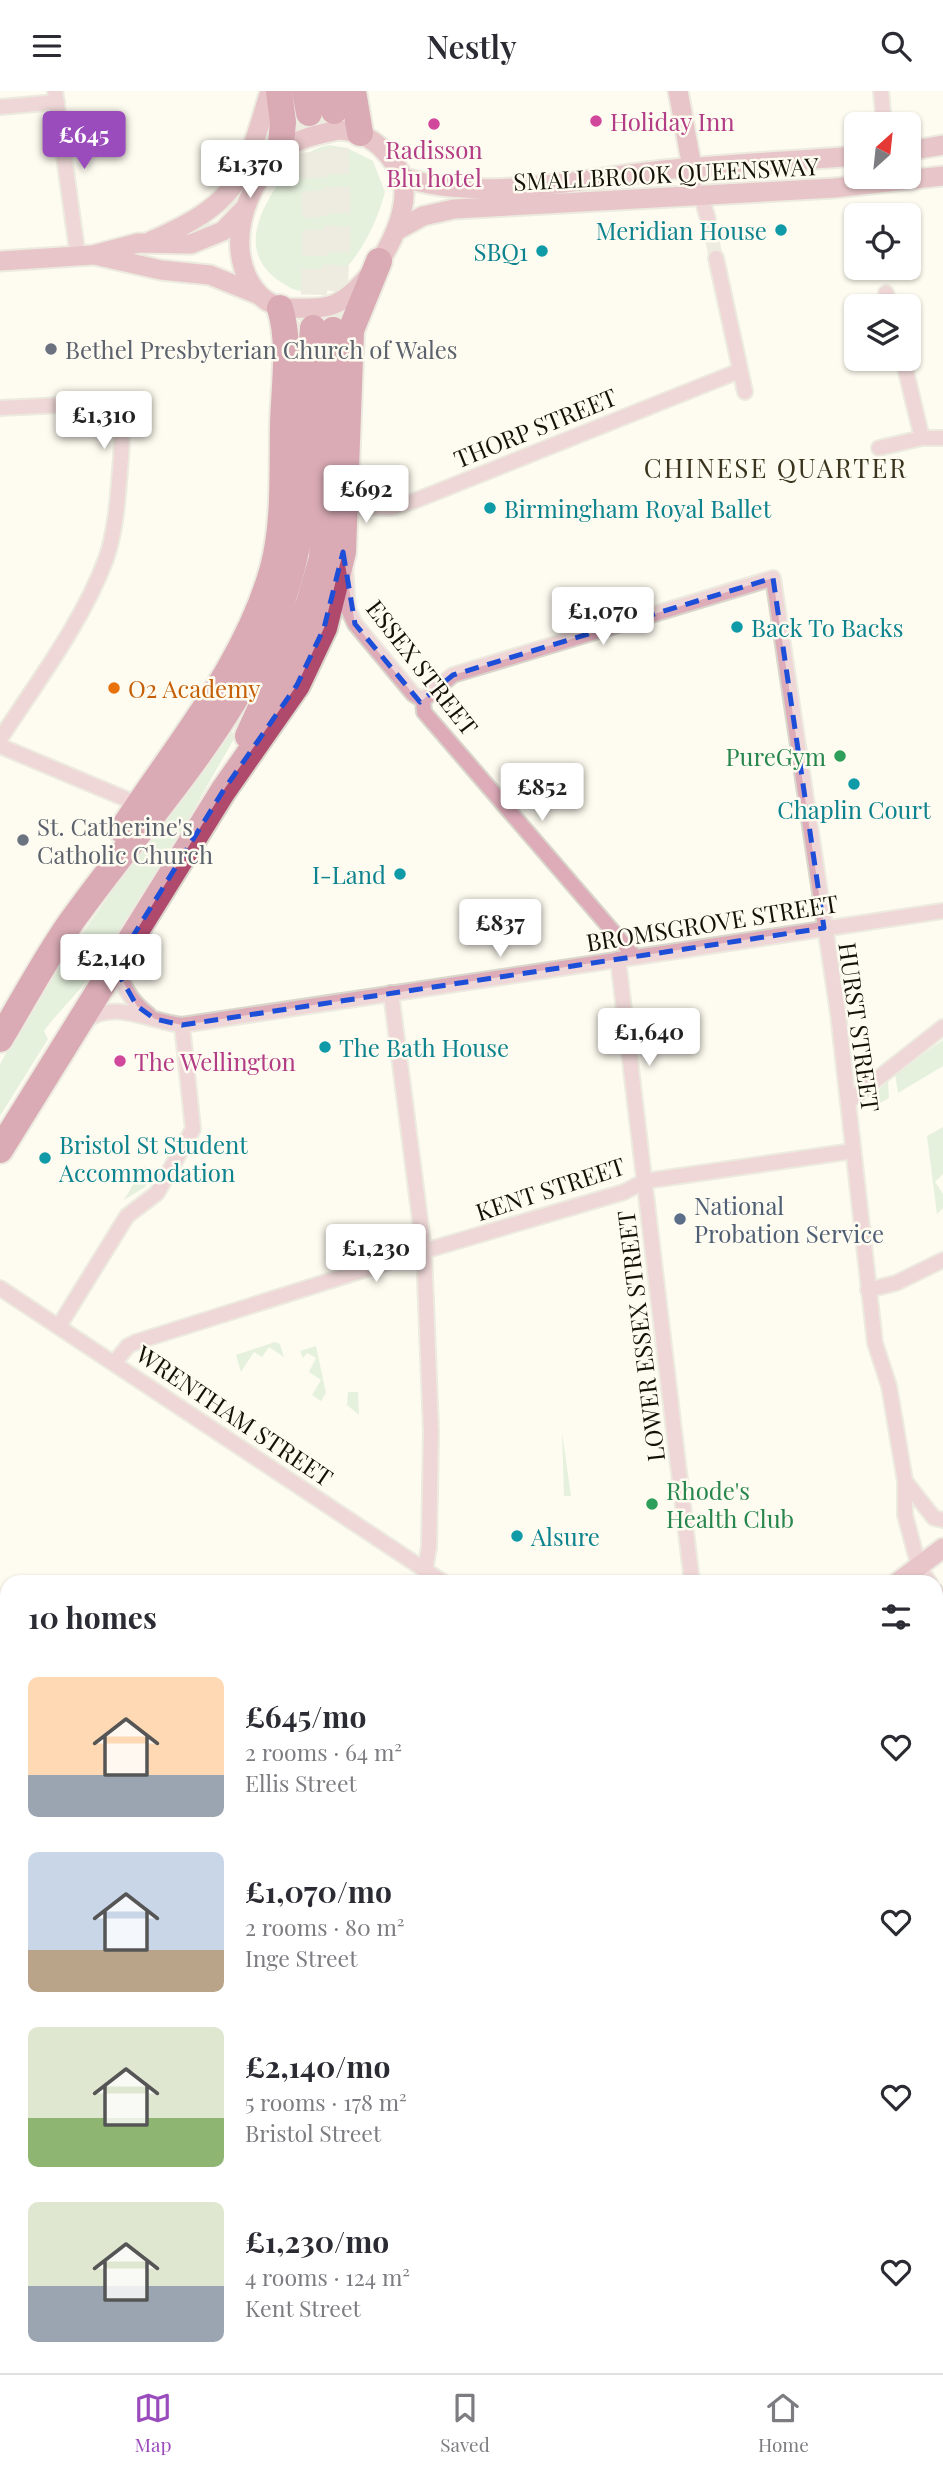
<!DOCTYPE html>
<html lang="en">
<head>
<meta charset="utf-8">
<style>
	:root { --surface:#fff; --page:#f2f2f3; --text:#2b2b33; --muted:#7c7c81; --line:#e1e1e2; --accent:#9a4bbc }
	body { margin:0; font-family:"Playfair Display",serif; background:var(--page); color:var(--text); height:100vh; display:flex; flex-direction:column; font-size:26px; white-space:nowrap }
	* { box-sizing:border-box; margin:0 }
	p { font-size:23px; color:var(--muted) }
	.icon { flex:none; width:38px; height:38px; fill:none; stroke:currentColor; stroke-width:2; stroke-linecap:round; stroke-linejoin:round }
	.map { position:relative; flex:1; overflow:hidden }
	.panel { position:absolute; left:0px; top:1484px; width:943px; height:798px; display:flex; flex-direction:column; background:var(--surface); border-radius:21px 21px 0 0; box-shadow:0 2px 5px #0004 }
	.panel>* { flex:none }
	.needle { width:46px; rotate:27deg }
	.controls { position:absolute; left:844px; top:21px; display:grid; gap:14px }
	.controls a { display:grid; place-items:center; width:77px; height:77px; border-radius:10px; background:var(--surface); box-shadow:0 2px 5px #0004; font-size:35px }
	.price { position:absolute; translate:-50% -60px; padding:0 16px; border-radius:7px; background:#fff; color:#222; font-size:23px; line-height:46px; filter:drop-shadow(0 2px 4px #0008) }
	.price::after { content:''; position:absolute; left:50%; top:42px; width:21px; height:16px; margin-left:-10px; background:inherit; clip-path:polygon(0 0,100% 0,50% 100%) }
	.price.active { background:var(--accent); color:#fff }
	ul { padding:0; list-style:none }
	li { display:flex; align-items:center; gap:21px; height:175px; padding:0 28px }
	li span { display:grid; place-items:center; flex:none; width:196px; height:140px; border-radius:10px; color:#555 }
	li>.icon { margin-inline-start:auto }
	span .icon { width:84px; height:84px; fill:#fffc; stroke-width:1 }
	li b { font-size:30px }
	h2 { display:flex; justify-content:space-between; align-items:center; height:84px; padding:0 28px; font-size:30px }
	header { display:flex; justify-content:space-between; align-items:center; height:91px; padding:0 28px; background:var(--surface); font-size:32px; font-weight:600 }
	.tab-bar { display:flex; justify-content:space-around; align-items:center; height:98px; border-top:2px solid var(--line); background:var(--surface); font-size:19px; color:var(--muted) }
	.tab-bar a { display:grid; justify-items:center; gap:4px }
	.tab-bar .active { color:var(--accent) }
	.map>svg:first-child { display:block }
</style>
</head>
<body>
<header><svg class="icon" aria-label="menu" viewBox="0 0 24 24"><path d="M4 6h16M4 12h16M4 18h16"/></svg>Nestly<svg class="icon" aria-label="search" viewBox="0 0 24 24"><circle cx="10" cy="10" r="6"/><path d="M15 15l6 6"/></svg></header>
<div class="map">
<svg width="943" height="2282" viewBox="0 0 943 2282">
	<rect width="100%" height="100%" fill="#fefbf0"/>
	<g fill="#fcefdb">
		<path d="M943,1724V1850L936,1858V1729Z"/>
		<path d="M936,1956L943,1965V2121L936,2124Z"/>
		<path d="M943,2152V2282H442V2275H936V2156Z"/>
	</g>
	<g fill="#c9e5c6">
		<path d="M328,54L347,57L373,70L385,101C376,137 347,197 304,200C294,200 287,195 279,190C245,166 253,133 273,101C287,78 301,61 328,54Z"/>
		<path d="M231,641L237,643C189,724 146,812 89,887C75,905 58,921 44,940L48,948L0,1025V973L41,901L188,693Z"/>
		<path d="M943,949V975L898,1002L895,983Z"/>
		<path d="M888,990L889,1007L873,1016L871,1007Z"/>
		<path d="M943,1036V1083L935,1091L943,1103V1117L937,1123L927,1045Z"/>
		<path d="M144,1075L154,1081L145,1096L124,1109Z"/>
		<path d="M275,1251L280,1253L284,1266L269,1256L262,1266L254,1261L241,1281L236,1264Z"/>
		<path d="M316,1255L326,1302L321,1310L312,1304L321,1289L309,1281L316,1267L307,1262L303,1267L300,1260Z"/>
		<path d="M348,1301H358L359,1324L347,1314Z"/>
		<path d="M562,1341L571,1405H564Z"/>
		<path d="M7,2070V2150L0,2156V2077Z"/>
		<path d="M7,2195V2254L0,2246V2200Z"/>
		<path d="M43,2275H114L119,2282H49Z"/>
	</g>
	<g fill="none" stroke-linecap="round" stroke-linejoin="round">
		<path stroke="#dbd8cd" stroke-width="14" stroke-dasharray="14 7" stroke-linecap="butt" d="M708,128L716,167"/>
		<g stroke="#dbd8cd" stroke-width="26" stroke-dasharray="26 13" stroke-linecap="butt">
			<path d="M309,22L316,127L313,237"/>
			<path d="M333,239L338,126L334,20"/>
		</g>
		<defs>
			<g id="street">
				<path d="M55,0L78,166"/>
				<path d="M881,0L884,33"/>
				<path d="M0,16L57,11"/>
				<path d="M701,104L708,128"/>
				<path d="M716,167L745,301"/>
				<path d="M886,202L890,215"/>
				<path d="M903,268L922,347"/>
				<path d="M0,317L103,312C126,321 122,346 121,367C118,401 117,436 106,468C82,532 37,591 0,648"/>
				<path d="M879,357L922,347H943"/>
				<path d="M345,415L390,417L414,410L739,280"/>
				<path d="M345,474L348,518L355,533L413,603L423,609"/>
				<path d="M423,609L453,584L773,487L838,922L875,1252L889,1295L905,1390V1424L919,1476L929,1491"/>
				<path d="M423,609L424,621L635,866"/>
				<path d="M0,655L138,713"/>
				<path d="M618,868L692,1491"/>
				<path d="M120,871C119,894 132,911 149,924"/>
				<path d="M391,902L424,1160L431,1340L429,1456L425,1479"/>
				<path d="M84,931C113,907 150,931 182,934L943,820"/>
				<path d="M848,1011L943,936"/>
				<path d="M0,1197L443,1491"/>
				<path d="M868,1199L896,1192L943,1169"/>
				<path d="M59,1235L127,1125L157,1102L193,1038L182,934"/>
				<path d="M115,1271L128,1255L136,1251L424,1160L624,1101L645,1090L853,1060"/>
				<path d="M905,1390L934,1427L943,1429"/>
				<path d="M936,1501L943,1511"/>
				<path d="M936,1712L943,1707"/>
				<path d="M0,1895L7,1902"/>
				<path d="M936,1931L943,1927"/>
				<path d="M936,2140L943,2136"/>
				<path d="M34,2275L40,2282"/>
				<path d="M165,2282L170,2275"/>
				<path d="M699,2282L711,2275"/>
			</g>
			<g id="secondary">
				<path d="M678,0L694,87"/>
				<path d="M338,39C360,40 374,48 388,64C393,71 400,78 402,86C414,126 372,195 337,212C322,219 305,217 289,217C272,216 260,208 251,193C224,150 249,85 288,56C302,46 321,43 338,39Z"/>
				<path d="M908,60L943,54"/>
				<path d="M402,86C480,112 582,88 663,79C727,73 791,70 856,65"/>
				<path d="M396,140L423,125L454,118L834,97L943,85"/>
				<path d="M151,150C240,111 243,89 270,0"/>
				<path d="M99,165L161,179L210,184L257,203"/>
				<path d="M0,170L93,164L138,152L191,153L223,140L243,119"/>
				<path d="M898,1491L943,1457"/>
				<path d="M936,1890L943,1897"/>
				<path d="M0,2176L7,2170"/>
				<path d="M432,2282V2275"/>
			</g>
			<g id="highway">
				<path d="M279,0L283,31L280,63"/>
				<path d="M305,0L309,22"/>
				<path d="M330,0L334,20"/>
				<path d="M353,0L360,42"/>
				<path d="M248,645L309,512L322,467L333,239"/>
				<path d="M122,739C176,655 246,575 273,477C285,431 282,381 283,333C284,296 291,253 280,217"/>
				<path d="M0,948C23,910 44,870 69,834C154,714 268,604 297,455L313,237"/>
				<path d="M0,1059L223,700L297,594L324,537L343,461L351,239L379,170"/>
			</g>
		</defs>
		<use href="#street" stroke="#d9d6cb" stroke-width="18"/>
		<use href="#secondary" stroke="#d9d6cb" stroke-width="23"/>
		<use href="#highway" stroke="#d9d6cb" stroke-width="30"/>
		<use href="#street" stroke="#deabb9" stroke-width="14"/>
		<use href="#secondary" stroke="#cc8398" stroke-width="19"/>
		<use href="#highway" stroke="#b04a6d" stroke-width="26"/>
	</g>
	<path d="M0 0H943V2282H0ZM343,461L355,533L420,611L453,584L773,487L824,837L182,934L155,928L137,915L122,889L120,866L223,700L297,594L324,537Z" fill="#fefbf0" fill-opacity=".55" fill-rule="evenodd"/>
	<path fill="none" stroke="#1d4ed8" stroke-width="5" stroke-dasharray="14 9" stroke-linejoin="round" d="M343,461L355,533L420,611L453,584L773,487L824,837L182,934L155,928L137,915L122,889L120,866L223,700L297,594L324,537Z"/>
	<g fill="#d1479c" stroke="#fefbf0" stroke-width="2.5">
		<circle cx="596" cy="30" r="7"/>
		<circle cx="434" cy="33" r="7"/>
		<circle cx="120" cy="970" r="7"/>
	</g>
	<g fill="#0f9aa8" stroke="#fefbf0" stroke-width="2.5">
		<circle cx="781" cy="139" r="7"/>
		<circle cx="542" cy="160" r="7"/>
		<circle cx="490" cy="417" r="7"/>
		<circle cx="737" cy="536" r="7"/>
		<circle cx="854" cy="693" r="7"/>
		<circle cx="400" cy="783" r="7"/>
		<circle cx="325" cy="956" r="7"/>
		<circle cx="45" cy="1067" r="7"/>
		<circle cx="517" cy="1445" r="7"/>
	</g>
	<g fill="#6b7280" stroke="#fefbf0" stroke-width="2.5">
		<circle cx="51" cy="258" r="7"/>
		<circle cx="23" cy="749" r="7"/>
	</g>
	<circle fill="#e8710a" stroke="#fefbf0" stroke-width="2.5" cx="114" cy="597" r="7"/>
	<g fill="#2e9e5b" stroke="#fefbf0" stroke-width="2.5">
		<circle cx="840" cy="665" r="7"/>
		<circle cx="652" cy="1413" r="7"/>
	</g>
	<circle fill="#5c6f8a" stroke="#fefbf0" stroke-width="2.5" cx="680" cy="1128" r="7"/>
	<g text-anchor="middle" dominant-baseline="central" stroke-width="5" stroke-linejoin="round" paint-order="stroke">
		<g font-size="24" fill="#b23c85" stroke="#fefbf0" text-anchor="start">
			<text x="610" y="30">Holiday Inn</text>
			<text x="434" y="58" text-anchor="middle">Radisson<tspan x="434" dy="28">Blu hotel</tspan></text>
			<text x="134" y="970">The Wellington</text>
		</g>
		<g font-size="24" fill="#141108" stroke="#fefbf0">
			<text transform="translate(666 82) rotate(-3)">SMALLBROOK QUEENSWAY</text>
			<text transform="translate(535 336) rotate(-22)">THORP STREET</text>
			<text transform="translate(423 576) rotate(52)">ESSEX STREET</text>
			<text transform="translate(712 831) rotate(-9)">BROMSGROVE STREET</text>
			<text transform="translate(860 936) rotate(82)">HURST STREET</text>
			<text transform="translate(550 1097) rotate(-18)">KENT STREET</text>
			<text transform="translate(640 1245) rotate(-97)">LOWER ESSEX STREET</text>
			<text transform="translate(235 1324) rotate(34)">WRENTHAM STREET</text>
		</g>
		<g font-size="24" fill="#0d838f" stroke="#fefbf0" text-anchor="start">
			<text x="767" y="139" text-anchor="end">Meridian House</text>
			<text x="528" y="160" text-anchor="end">SBQ1</text>
			<text x="504" y="417">Birmingham Royal Ballet</text>
			<text x="751" y="536">Back To Backs</text>
			<text x="854" y="718" text-anchor="middle">Chaplin Court</text>
			<text x="386" y="783" text-anchor="end">I-Land</text>
			<text x="339" y="956">The Bath House</text>
			<text x="59" y="1053">Bristol St Student<tspan x="59" dy="28">Accommodation</tspan></text>
			<text x="531" y="1445">Alsure</text>
		</g>
		<g font-size="24" fill="#5b616d" stroke="#fefbf0" text-anchor="start">
			<text x="65" y="258">Bethel Presbyterian Church of Wales</text>
			<text x="37" y="735">St. Catherine's<tspan x="37" dy="28">Catholic Church</tspan></text>
		</g>
		<g font-size="24" fill="#c56008" stroke="#fefbf0" text-anchor="start">
			<text x="128" y="597">O2 Academy</text>
		</g>
		<g font-size="24" fill="#27864d" stroke="#fefbf0" text-anchor="end">
			<text x="826" y="665">PureGym</text>
			<text x="666" y="1399" text-anchor="start">Rhode's<tspan x="666" dy="28">Health Club</tspan></text>
		</g>
		<g font-size="24" fill="#4e5e75" stroke="#fefbf0" text-anchor="start">
			<text x="694" y="1114">National<tspan x="694" dy="28">Probation Service</tspan></text>
		</g>
		<g font-size="26" letter-spacing="2" fill="#3a341e" stroke="#fefbf0">
			<text x="776" y="376">CHINESE QUARTER</text>
		</g>
	</g>
</svg>
<div class="controls">
<a><svg class="needle" viewBox="-14 -14 28 28"><path d="M0-13l5 13h-10z" fill="#e53935"/><path d="M0 13l5-13h-10z" fill="#7c7c81"/></svg></a>
<a><svg class="icon" aria-label="locate" viewBox="0 0 24 24"><circle cx="12" cy="12" r="6"/><path d="M12 2v4M12 18v4M2 12h4M18 12h4"/></svg></a>
<a><svg class="icon" aria-label="layers" viewBox="0 0 24 24"><path d="M12 4l9 5-9 5-9-5zM3 14l9 5 9-5"/></svg></a>
</div>
<b class="price active" style="left:84px;top:80px">£645</b>
<b class="price" style="left:250px;top:109px">£1,370</b>
<b class="price" style="left:104px;top:360px">£1,310</b>
<b class="price" style="left:366px;top:434px">£692</b>
<b class="price" style="left:603px;top:556px">£1,070</b>
<b class="price" style="left:542px;top:732px">£852</b>
<b class="price" style="left:500px;top:868px">£837</b>
<b class="price" style="left:111px;top:903px">£2,140</b>
<b class="price" style="left:649px;top:977px">£1,640</b>
<b class="price" style="left:376px;top:1193px">£1,230</b>
<section class="panel">
<h2>10 homes<svg class="icon" aria-label="filters" viewBox="0 0 24 24"><path d="M4 7h16M4 17h16"/><circle cx="9" cy="7" r="2"/><circle cx="15" cy="17" r="2"/></svg></h2>
<ul>
<li><span style="background:linear-gradient(#ffd9b3 70%,#9aa5b1 0)"><svg class="icon" aria-label="home" viewBox="0 0 24 24"><path d="M3 11l9-7 9 7M6 9v11h12V9"/></svg></span><div><b>£645/mo</b><p>2 rooms · 64 m²</p><p>Ellis Street</p></div><svg class="icon" aria-label="heart" viewBox="0 0 24 24"><path d="M12 20l-8-8c-3-5 5-10 8-4 3-6 11-1 8 4z"/></svg></li>
<li><span style="background:linear-gradient(#c9d6e8 70%,#b9a48a 0)"><svg class="icon" aria-label="home" viewBox="0 0 24 24"><path d="M3 11l9-7 9 7M6 9v11h12V9"/></svg></span><div><b>£1,070/mo</b><p>2 rooms · 80 m²</p><p>Inge Street</p></div><svg class="icon" aria-label="heart" viewBox="0 0 24 24"><path d="M12 20l-8-8c-3-5 5-10 8-4 3-6 11-1 8 4z"/></svg></li>
<li><span style="background:linear-gradient(#dfe7d0 65%,#8fb573 0)"><svg class="icon" aria-label="home" viewBox="0 0 24 24"><path d="M3 11l9-7 9 7M6 9v11h12V9"/></svg></span><div><b>£2,140/mo</b><p>5 rooms · 178 m²</p><p>Bristol Street</p></div><svg class="icon" aria-label="heart" viewBox="0 0 24 24"><path d="M12 20l-8-8c-3-5 5-10 8-4 3-6 11-1 8 4z"/></svg></li>
<li><span style="background:linear-gradient(#dfe7d0 60%,#9aa5b1 0)"><svg class="icon" aria-label="home" viewBox="0 0 24 24"><path d="M3 11l9-7 9 7M6 9v11h12V9"/></svg></span><div><b>£1,230/mo</b><p>4 rooms · 124 m²</p><p>Kent Street</p></div><svg class="icon" aria-label="heart" viewBox="0 0 24 24"><path d="M12 20l-8-8c-3-5 5-10 8-4 3-6 11-1 8 4z"/></svg></li>
</ul>
</section>
</div>
<nav class="tab-bar">
<a class="active"><svg class="icon" aria-label="map" viewBox="0 0 24 24"><path d="M3 6l6-2 6 2 6-2v14l-6 2-6-2-6 2zM9 4v14M15 6v14"/></svg>Map</a>
<a><svg class="icon" aria-label="saved" viewBox="0 0 24 24"><path d="M7 4h10v16l-5-4-5 4z"/></svg>Saved</a>
<a><svg class="icon" aria-label="home" viewBox="0 0 24 24"><path d="M3 11l9-7 9 7M6 9v11h12V9"/></svg>Home</a>
</nav>
</body>
</html>
